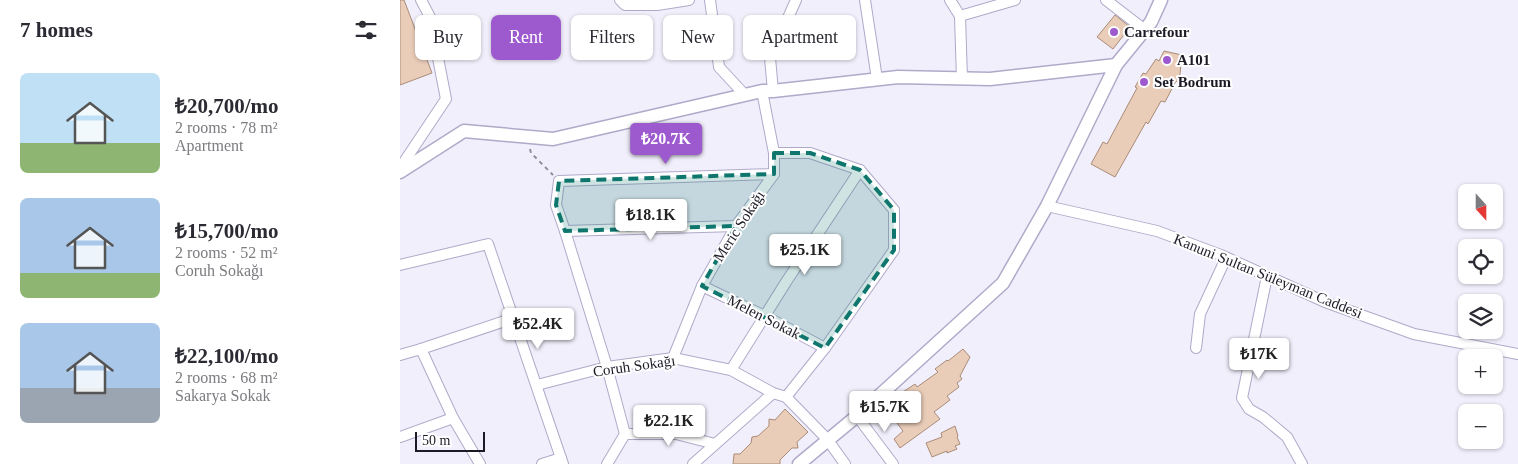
<!DOCTYPE html>
<html lang="en">
<head>
<meta charset="utf-8">
<style>
	:root { --surface:#fff; --page:#f2f2f3; --text:#2b2b33; --muted:#7c7c81; --accent:#9d5acf }
	body { margin:0; font-family:"Times New Roman",serif; background:var(--page); color:var(--text); height:100vh; display:flex; flex-direction:column; font-size:19px; white-space:nowrap }
	* { box-sizing:border-box; margin:0 }
	p { font-size:16px; color:var(--muted) }
	.icon { flex:none; width:28px; height:28px; fill:none; stroke:currentColor; stroke-width:2; stroke-linecap:round; stroke-linejoin:round }
	.map { position:relative; flex:1; overflow:hidden }
	.side { display:flex; flex-direction:column; background:var(--surface); width:400px }
	.side>* { flex:none }
	.hud { position:absolute; left:15px; top:15px; width:475px; height:45px; display:flex; gap:10px }
	.needle { width:32px; rotate:159deg }
	.controls { position:absolute; left:1058px; top:184px; display:grid; gap:10px }
	.controls a { display:grid; place-items:center; width:45px; height:45px; border-radius:8px; background:var(--surface); box-shadow:0 1px 4px #0004; font-size:25px }
	.scale { position:absolute; left:15px; bottom:12px; width:70px; box-sizing:border-box; padding-left:5px; border:2px solid #1d1a26; border-top:0; font-size:14px; line-height:18px; white-space:nowrap; color:#1d1a26; -webkit-text-stroke:4px #fefefe; paint-order:stroke }
	.price { position:absolute; translate:-50% -42px; padding:0 11px; border-radius:5px; background:#fff; color:#222; font-size:16px; line-height:32px; filter:drop-shadow(0 1px 2px #0008) }
	.price::after { content:''; position:absolute; left:50%; top:30px; width:15px; height:11px; margin-left:-8px; background:inherit; clip-path:polygon(0 0,100% 0,50% 100%) }
	.price.current { background:var(--accent); color:#fff }
	ul { padding:0; list-style:none }
	li { display:flex; align-items:center; gap:15px; height:125px; padding:0 20px }
	li span { display:grid; place-items:center; flex:none; width:140px; height:100px; border-radius:8px; color:#555 }
	li>.icon { margin-inline-start:auto }
	span .icon { width:60px; height:60px; fill:#fffc; stroke-width:1 }
	li b { font-size:21px }
	h2 { display:flex; justify-content:space-between; align-items:center; height:60px; padding:0 20px; font-size:21px }
	.tag { padding:0 18px; border-radius:8px; background:var(--surface); box-shadow:0 1px 4px #0004; font-size:18px; line-height:45px }
	.tag.current { background:var(--accent); color:#fff }
	main { display:flex; flex:1; min-height:0 }
	.map>svg:first-child { display:block }
</style>
</head>
<body>
<main>
<section class="side">
<h2>7 homes<svg class="icon" aria-label="filters" viewBox="0 0 24 24"><path d="M4 7h16M4 17h16"/><circle cx="9" cy="7" r="2"/><circle cx="15" cy="17" r="2"/></svg></h2>
<ul>
<li><span style="background:linear-gradient(#bfe0f5 70%,#8fb573 0)"><svg class="icon" aria-label="home" viewBox="0 0 24 24"><path d="M3 11l9-7 9 7M6 9v11h12V9"/></svg></span><div><b>₺20,700/mo</b><p>2 rooms · 78 m²</p><p>Apartment</p></div></li>
<li><span style="background:linear-gradient(#a9c7e8 75%,#8fb573 0)"><svg class="icon" aria-label="home" viewBox="0 0 24 24"><path d="M3 11l9-7 9 7M6 9v11h12V9"/></svg></span><div><b>₺15,700/mo</b><p>2 rooms · 52 m²</p><p>Coruh Sokağı</p></div></li>
<li><span style="background:linear-gradient(#a9c7e8 65%,#9aa5b1 0)"><svg class="icon" aria-label="home" viewBox="0 0 24 24"><path d="M3 11l9-7 9 7M6 9v11h12V9"/></svg></span><div><b>₺22,100/mo</b><p>2 rooms · 68 m²</p><p>Sakarya Sokak</p></div></li>
</ul>
</section>
<div class="map">
<svg width="1118" height="464" viewBox="0 0 1118 464">
	<rect width="100%" height="100%" fill="#f2effc"/>
	<g fill="#eacdb9" stroke="#a98c78">
		<path d="M0,0H4L32,73L0,85Z"/>
		<path d="M715,15L730,27L713,49L697,37Z"/>
		<path d="M764,51L782,55L779,83L776,81L765,102L761,101L748,124L746,122L715,177L691,164L703,142L707,144L737,88L735,87L743,73L746,74L756,59L759,61Z"/>
		<path d="M563,349L570,357L560,376L562,379L557,383L559,387L547,396L550,400L534,412L540,419L500,448L494,439L503,431L488,411L507,397L503,392L515,384L517,387L538,372L535,369L547,360L548,361Z"/>
		<path d="M385,409L408,432L397,442L398,448H392L380,460V464H333L334,454H340L351,443L352,437L358,436L369,426V419L375,420Z"/>
		<path d="M555,426L558,436L557,437L560,444L555,446L557,449L547,453V451L532,457L526,443L542,437L541,433Z"/>
	</g>
	<g fill="none" stroke-linecap="round" stroke-linejoin="round">
		<defs>
			<g id="minor">
				<path d="M220,0L225,5H257L289,0"/>
				<path d="M310,0L319,67L344,94"/>
				<path d="M465,0L477,79"/>
				<path d="M550,0L560,16L562,79"/>
				<path d="M706,0L745,30"/>
				<path d="M560,16L615,0"/>
				<path d="M373,91L370,58L396,0"/>
				<path d="M374,153H410L460,170L494,210V250L425,348L386,397"/>
				<path d="M0,168L46,99L30,17L21,0"/>
				<path d="M647,206L757,231L821,255L925,302L1014,334L1118,354"/>
				<path d="M165,231L336,226"/>
				<path d="M0,265L88,244L163,464"/>
				<path d="M867,276L842,398L849,409L863,417L887,437L902,464"/>
				<path d="M302,286L365,316L425,348"/>
				<path d="M796,348L800,314L826,258"/>
				<path d="M0,355L21,349"/>
				<path d="M273,358L302,286L336,226L374,174V153L362,91"/>
				<path d="M331,370L386,282L460,170"/>
				<path d="M137,385L207,367L273,358L331,370L373,393L386,397L427,439L445,464"/>
				<path d="M457,416L493,464"/>
				<path d="M53,418L21,349L114,318"/>
				<path d="M225,434H276L315,444"/>
				<path d="M0,437L53,418L80,464"/>
				<path d="M142,464L161,458"/>
				<path d="M207,464L225,434L207,367L165,231L156,205L159,181L374,174"/>
				<path d="M293,464L373,393"/>
			</g>
			<g id="tertiary">
				<path d="M0,172L64,131L153,139L362,91H373L498,77L590,79L716,65"/>
				<path d="M399,464L457,416L603,283L647,206L716,65L751,22L761,0"/>
			</g>
		</defs>
		<use href="#minor" stroke="#b0a9c9" stroke-width="12"/>
		<use href="#tertiary" stroke="#b0a9c9" stroke-width="15"/>
		<path stroke="#918e9b" stroke-width="2" stroke-dasharray="4 4" stroke-linecap="butt" d="M130,149L131,153L153,175"/>
		<use href="#minor" stroke="#fff" stroke-width="10"/>
		<use href="#tertiary" stroke="#fff" stroke-width="12"/>
	</g>
	<path fill="#0f766e" fill-opacity="0.2" stroke="#0f766e" stroke-width="4" stroke-dasharray="10 6" stroke-linejoin="round" d="M374,153H410L460,170L494,210V250L425,348L302,286L336,226L165,231L156,205L159,181L374,174Z"/>
	<g fill="#9d5acf" stroke="#fefefe" stroke-width="2">
		<circle cx="714" cy="32" r="5"/>
		<circle cx="767" cy="60" r="5"/>
		<circle cx="744" cy="82" r="5"/>
	</g>
	<g text-anchor="middle" dominant-baseline="central" stroke-width="4" stroke-linejoin="round" paint-order="stroke">
		<g font-size="15" font-weight="bold" fill="#1d1a26" stroke="#fefefe" text-anchor="start">
			<text x="724" y="32">Carrefour</text>
			<text x="777" y="60">A101</text>
			<text x="754" y="82">Set Bodrum</text>
		</g>
		<g font-size="15" fill="#1d1a26" stroke="#fefefe">
			<text transform="translate(339 226) rotate(-57)">Meric Sokağı</text>
			<text transform="translate(868 276) rotate(22)">Kanuni Sultan Süleyman Caddesi</text>
			<text transform="translate(364 317) rotate(27)">Melen Sokak</text>
			<text transform="translate(234 366) rotate(-8)">Coruh Sokağı</text>
		</g>
	</g>
</svg>
<div class="controls">
<a><svg class="needle" viewBox="-14 -14 28 28"><path d="M0-13l5 13h-10z" fill="#e53935"/><path d="M0 13l5-13h-10z" fill="#7c7c81"/></svg></a>
<a><svg class="icon" aria-label="locate" viewBox="0 0 24 24"><circle cx="12" cy="12" r="6"/><path d="M12 2v4M12 18v4M2 12h4M18 12h4"/></svg></a>
<a><svg class="icon" aria-label="layers" viewBox="0 0 24 24"><path d="M12 4l9 5-9 5-9-5zM3 14l9 5 9-5"/></svg></a>
<a>+</a>
<a>−</a>
</div>
<div class="scale">50 m</div>
<b class="price current" style="left:266px;top:165px">₺20.7K</b>
<b class="price" style="left:251px;top:241px">₺18.1K</b>
<b class="price" style="left:405px;top:276px">₺25.1K</b>
<b class="price" style="left:138px;top:350px">₺52.4K</b>
<b class="price" style="left:859px;top:380px">₺17K</b>
<b class="price" style="left:485px;top:433px">₺15.7K</b>
<b class="price" style="left:269px;top:447px">₺22.1K</b>
<div class="hud">
<a class="tag">Buy</a>
<a class="tag current">Rent</a>
<a class="tag">Filters</a>
<a class="tag">New</a>
<a class="tag">Apartment</a>
</div>
</div>
</main>
</body>
</html>
